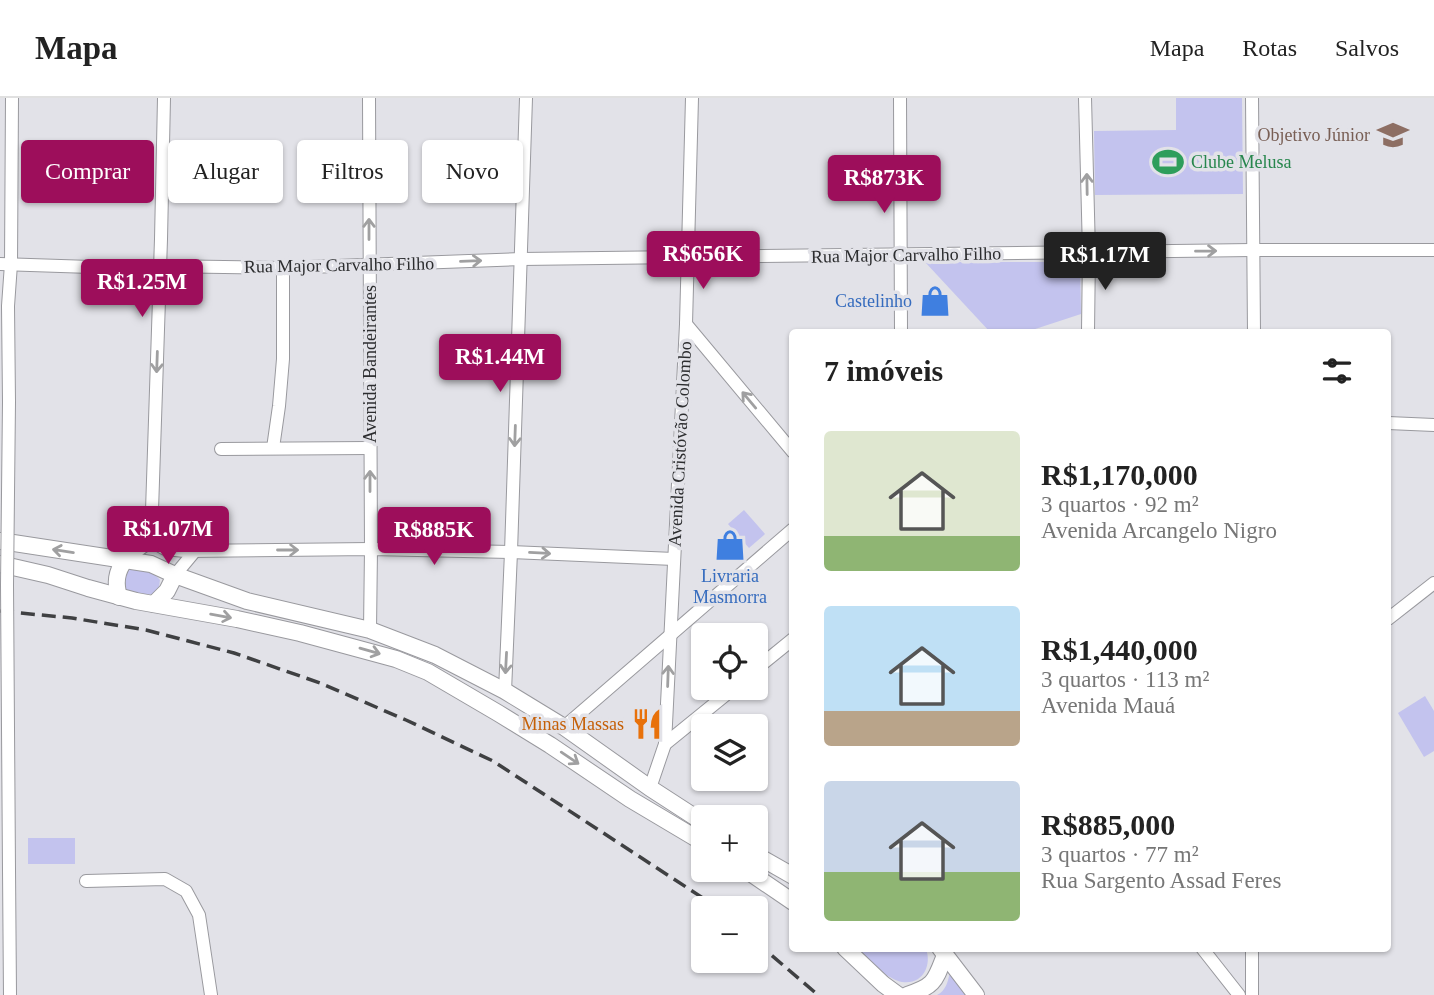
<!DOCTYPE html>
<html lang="pt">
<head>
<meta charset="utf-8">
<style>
	:root { --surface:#fff; --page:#f6f6f6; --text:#222; --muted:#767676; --line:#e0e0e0; --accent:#9d0e5b }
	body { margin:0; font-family:"Times New Roman",serif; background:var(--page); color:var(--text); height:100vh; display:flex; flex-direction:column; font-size:26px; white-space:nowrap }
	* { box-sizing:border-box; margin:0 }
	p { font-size:23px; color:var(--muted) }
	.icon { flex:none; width:38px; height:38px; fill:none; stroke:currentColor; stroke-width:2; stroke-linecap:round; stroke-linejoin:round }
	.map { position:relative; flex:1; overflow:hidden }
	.drawer { position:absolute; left:789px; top:231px; width:602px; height:623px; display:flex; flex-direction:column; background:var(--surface); border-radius:7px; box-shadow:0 2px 5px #0004 }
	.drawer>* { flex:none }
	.guide { position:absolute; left:21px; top:42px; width:663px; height:63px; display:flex; gap:14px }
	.tools { position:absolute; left:691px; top:525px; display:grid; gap:14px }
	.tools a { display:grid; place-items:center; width:77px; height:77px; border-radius:7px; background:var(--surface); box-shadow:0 2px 5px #0004; font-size:35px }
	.price { position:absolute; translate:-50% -60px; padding:0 16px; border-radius:7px; background:var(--accent); color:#fff; font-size:23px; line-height:46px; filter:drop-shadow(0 2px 4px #0008) }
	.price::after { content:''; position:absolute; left:50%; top:42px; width:21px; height:16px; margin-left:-10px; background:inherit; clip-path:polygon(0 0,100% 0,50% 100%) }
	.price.on { background:#222; color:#fff }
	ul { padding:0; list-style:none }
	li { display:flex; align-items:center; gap:21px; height:175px; padding:0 35px }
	li span { display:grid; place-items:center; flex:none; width:196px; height:140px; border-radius:7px; color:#555 }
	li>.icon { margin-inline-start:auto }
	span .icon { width:84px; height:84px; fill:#fffc; stroke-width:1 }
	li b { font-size:30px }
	h2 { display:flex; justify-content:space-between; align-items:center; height:84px; padding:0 35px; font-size:30px }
	.chip { padding:0 24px; border-radius:7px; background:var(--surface); box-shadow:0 2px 5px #0004; font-size:24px; line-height:63px }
	.chip.on { background:var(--accent); color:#fff }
	header { display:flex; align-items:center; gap:42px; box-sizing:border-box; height:98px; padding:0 35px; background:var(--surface); border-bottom:2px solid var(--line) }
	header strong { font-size:33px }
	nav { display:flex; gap:38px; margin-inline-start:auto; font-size:24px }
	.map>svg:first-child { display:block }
</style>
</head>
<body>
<header>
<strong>Mapa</strong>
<nav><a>Mapa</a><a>Rotas</a><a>Salvos</a></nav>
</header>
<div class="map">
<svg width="1434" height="897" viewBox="0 0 1434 897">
	<rect width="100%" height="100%" fill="#e2e2e8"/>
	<g fill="#c3c3ee">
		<path d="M1176,0H1242L1243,96L1095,97L1094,33L1176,32Z"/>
		<path d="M925,164H1080L1081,216L1026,234H990Z"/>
		<path d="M744,412L765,436L749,450L728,426Z"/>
		<path d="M132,471C143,472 153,473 160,482C159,487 160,490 156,494C150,499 132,496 126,491C125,489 124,487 123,485L126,474Z"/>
		<path d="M1425,598L1434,613V653L1424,659L1398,615Z"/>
		<rect x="28" y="740" width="47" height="26"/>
		<path d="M858,851H926C932,867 923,887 902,884C890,882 863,862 858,851Z"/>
		<path d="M950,874L966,897H937C946,893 948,883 950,874Z"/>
	</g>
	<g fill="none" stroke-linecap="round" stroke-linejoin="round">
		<defs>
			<g id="minor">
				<path d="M369,0L371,451L370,532"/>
				<path d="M900,0L901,234"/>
				<path d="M1085,0L1089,154L1088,234"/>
				<path d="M1252,0L1254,234"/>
				<path d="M0,166L91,169L160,168L283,170L521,161L1252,152H1434"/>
				<path d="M686,226L793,354"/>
				<path d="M9,304L8,208L11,166L12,0"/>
				<path d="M1388,325L1434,327"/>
				<path d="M273,350L279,308L283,261V170"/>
				<path d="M221,351L370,350"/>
				<path d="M151,443L165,451L185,453L371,451L511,454L674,461"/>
				<path d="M151,443L161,141L164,0"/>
				<path d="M125,462L151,443"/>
				<path d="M175,477L195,453"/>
				<path d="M1388,521L1434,485"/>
				<path d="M756,571L793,541"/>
				<path d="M505,593L511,454L526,0"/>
				<path d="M564,629L793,431"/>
				<path d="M665,646L734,590"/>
				<path d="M650,690L665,646L686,226L692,0"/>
				<path d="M9,772L10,897"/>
				<path d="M86,783L165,781L186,793L199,817L211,897"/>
				<path d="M1202,850L1239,897"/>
				<path d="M1252,850V897"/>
			</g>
			<g id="major">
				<path d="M0,443L151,466L175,477L247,503L370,532L435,557L505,593L564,629L650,690L704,725"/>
				<path d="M0,466L48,477L88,490L136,503L237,521L300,535L396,561L428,574L498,615L550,647L630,701L704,745"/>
				<path d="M119,499C115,485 116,474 125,462"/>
				<path d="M154,506L167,493L175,477"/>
				<path d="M756,757L793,778"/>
				<path d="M746,772L793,804"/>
				<path d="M845,850L883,886L898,897"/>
				<path d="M940,850L976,897"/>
				<path d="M907,897C935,888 935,883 945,857"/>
			</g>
		</defs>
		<use href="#minor" stroke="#99999e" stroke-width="14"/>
		<use href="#major" stroke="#99999e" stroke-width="18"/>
		<use href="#minor" stroke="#fff" stroke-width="12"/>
		<use href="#major" stroke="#fff" stroke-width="16"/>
		<g stroke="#3f4042" stroke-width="3.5" stroke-dasharray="14 7" stroke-linecap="butt">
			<path d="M0,513L72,520L146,532L234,555L320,585L406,622L493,663L709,804L717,810"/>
			<path d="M756,844L818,897"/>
		</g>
		<defs>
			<path id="minor-bridge" d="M9,772L7,487L9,304"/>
		</defs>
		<use href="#minor-bridge" stroke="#99999e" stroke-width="14" stroke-linecap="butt"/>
		<use href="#minor-bridge" stroke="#fff" stroke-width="12"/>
	</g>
	<defs><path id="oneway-shaft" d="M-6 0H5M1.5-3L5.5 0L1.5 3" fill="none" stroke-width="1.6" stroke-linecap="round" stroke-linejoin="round" transform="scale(1.75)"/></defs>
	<g stroke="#a0a0a1">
		<use href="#oneway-shaft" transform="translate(1087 86) rotate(-91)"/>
		<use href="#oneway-shaft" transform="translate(369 131) rotate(-90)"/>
		<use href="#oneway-shaft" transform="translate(1206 153) rotate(-1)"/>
		<use href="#oneway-shaft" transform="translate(471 163) rotate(-2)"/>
		<use href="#oneway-shaft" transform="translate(157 264) rotate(92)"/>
		<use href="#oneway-shaft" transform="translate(749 302) rotate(-130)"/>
		<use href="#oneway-shaft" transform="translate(515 338) rotate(92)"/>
		<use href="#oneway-shaft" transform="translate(370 383) rotate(-90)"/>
		<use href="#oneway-shaft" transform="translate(288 452)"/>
		<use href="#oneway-shaft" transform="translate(63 453) rotate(-171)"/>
		<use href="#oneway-shaft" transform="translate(540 455) rotate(3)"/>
		<use href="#oneway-shaft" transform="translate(221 518) rotate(10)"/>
		<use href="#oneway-shaft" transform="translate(370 553) rotate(16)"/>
		<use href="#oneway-shaft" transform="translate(506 565) rotate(93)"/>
		<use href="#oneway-shaft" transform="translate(668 578) rotate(-88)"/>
		<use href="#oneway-shaft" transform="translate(570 660) rotate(34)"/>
	</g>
	<defs>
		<symbol id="school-bare" viewBox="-9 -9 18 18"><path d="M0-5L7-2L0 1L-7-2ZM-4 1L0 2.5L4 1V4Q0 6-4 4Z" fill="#8d6e63" stroke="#e2e2e8" stroke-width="2.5" paint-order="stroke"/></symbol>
		<symbol id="stadium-bare" viewBox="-9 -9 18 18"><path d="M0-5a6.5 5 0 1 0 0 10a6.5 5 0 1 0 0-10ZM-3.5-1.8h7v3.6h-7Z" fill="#2e9e5b" stroke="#e2e2e8" stroke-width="2.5" paint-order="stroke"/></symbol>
		<symbol id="shop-bare" viewBox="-9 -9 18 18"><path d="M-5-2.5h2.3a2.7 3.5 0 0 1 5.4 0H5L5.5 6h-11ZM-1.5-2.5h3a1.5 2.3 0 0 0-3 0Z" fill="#3f7fe0" stroke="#e2e2e8" stroke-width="2.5" paint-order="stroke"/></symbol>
		<symbol id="restaurant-bare" viewBox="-9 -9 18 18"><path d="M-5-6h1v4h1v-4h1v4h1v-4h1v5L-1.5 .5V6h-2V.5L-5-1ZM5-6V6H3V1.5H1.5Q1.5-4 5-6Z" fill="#e8710a" stroke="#e2e2e8" stroke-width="2.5" paint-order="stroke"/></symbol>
	</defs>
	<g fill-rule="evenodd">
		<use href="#school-bare" x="1371" y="15" width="44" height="44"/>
		<use href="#stadium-bare" x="1146" y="42" width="44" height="44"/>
		<use href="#shop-bare" x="913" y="181" width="44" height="44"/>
		<use href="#shop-bare" x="708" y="425" width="44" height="44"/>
		<use href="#restaurant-bare" x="625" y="604" width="44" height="44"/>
	</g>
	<g text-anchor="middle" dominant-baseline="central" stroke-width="7" stroke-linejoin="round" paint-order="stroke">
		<g font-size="18" fill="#785e54" stroke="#e2e2e8" text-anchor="end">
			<text x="1370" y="37">Objetivo Júnior</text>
		</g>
		<g font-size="18" fill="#27864d" stroke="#e2e2e8" text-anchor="start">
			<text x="1191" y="64">Clube Melusa</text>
		</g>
		<g font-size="18" fill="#2c2d2f" stroke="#e2e2e8">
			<text transform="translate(906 157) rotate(-1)">Rua Major Carvalho Filho</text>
			<text transform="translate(339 167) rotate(-1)">Rua Major Carvalho Filho</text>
			<text transform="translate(370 266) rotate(-90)">Avenida Bandeirantes</text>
			<text transform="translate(680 346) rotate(-87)">Avenida Cristóvão Colombo</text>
		</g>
		<g font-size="18" fill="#366cbe" stroke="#e2e2e8" text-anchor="end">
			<text x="912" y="203">Castelinho</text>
			<text x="730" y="478" text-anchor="middle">Livraria<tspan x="730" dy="21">Masmorra</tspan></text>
		</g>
		<g font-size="18" fill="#c56008" stroke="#e2e2e8" text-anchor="end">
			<text x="624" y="626">Minas Massas</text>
		</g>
	</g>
</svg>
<div class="tools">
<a><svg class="icon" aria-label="locate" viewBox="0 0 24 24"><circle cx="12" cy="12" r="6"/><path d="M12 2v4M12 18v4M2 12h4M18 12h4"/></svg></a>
<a><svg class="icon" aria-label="layers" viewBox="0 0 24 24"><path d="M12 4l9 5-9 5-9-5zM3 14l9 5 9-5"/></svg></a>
<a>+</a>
<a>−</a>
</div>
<b class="price" style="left:884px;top:117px">R$873K</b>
<b class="price" style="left:703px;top:193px">R$656K</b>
<b class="price on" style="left:1105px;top:194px">R$1.17M</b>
<b class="price" style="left:142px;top:221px">R$1.25M</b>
<b class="price" style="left:500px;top:296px">R$1.44M</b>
<b class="price" style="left:168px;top:468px">R$1.07M</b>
<b class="price" style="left:434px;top:469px">R$885K</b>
<div class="guide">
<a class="chip on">Comprar</a>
<a class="chip">Alugar</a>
<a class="chip">Filtros</a>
<a class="chip">Novo</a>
</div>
<section class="drawer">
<h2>7 imóveis<svg class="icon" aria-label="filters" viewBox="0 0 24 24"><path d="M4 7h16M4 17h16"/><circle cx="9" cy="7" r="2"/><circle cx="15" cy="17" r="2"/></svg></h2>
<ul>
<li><span style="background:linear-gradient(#dfe7d0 75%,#8fb573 0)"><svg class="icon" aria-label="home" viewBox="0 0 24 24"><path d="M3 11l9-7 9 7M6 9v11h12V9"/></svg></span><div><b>R$1,170,000</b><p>3 quartos · 92 m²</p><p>Avenida Arcangelo Nigro</p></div></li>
<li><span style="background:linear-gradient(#bfe0f5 75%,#b9a48a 0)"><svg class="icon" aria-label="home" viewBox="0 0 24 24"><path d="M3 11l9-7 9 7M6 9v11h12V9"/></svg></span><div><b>R$1,440,000</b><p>3 quartos · 113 m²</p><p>Avenida Mauá</p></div></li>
<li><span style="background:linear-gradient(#c9d6e8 65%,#8fb573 0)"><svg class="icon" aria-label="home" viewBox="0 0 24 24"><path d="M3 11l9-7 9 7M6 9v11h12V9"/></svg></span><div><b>R$885,000</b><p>3 quartos · 77 m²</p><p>Rua Sargento Assad Feres</p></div></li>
</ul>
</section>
</div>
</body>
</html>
